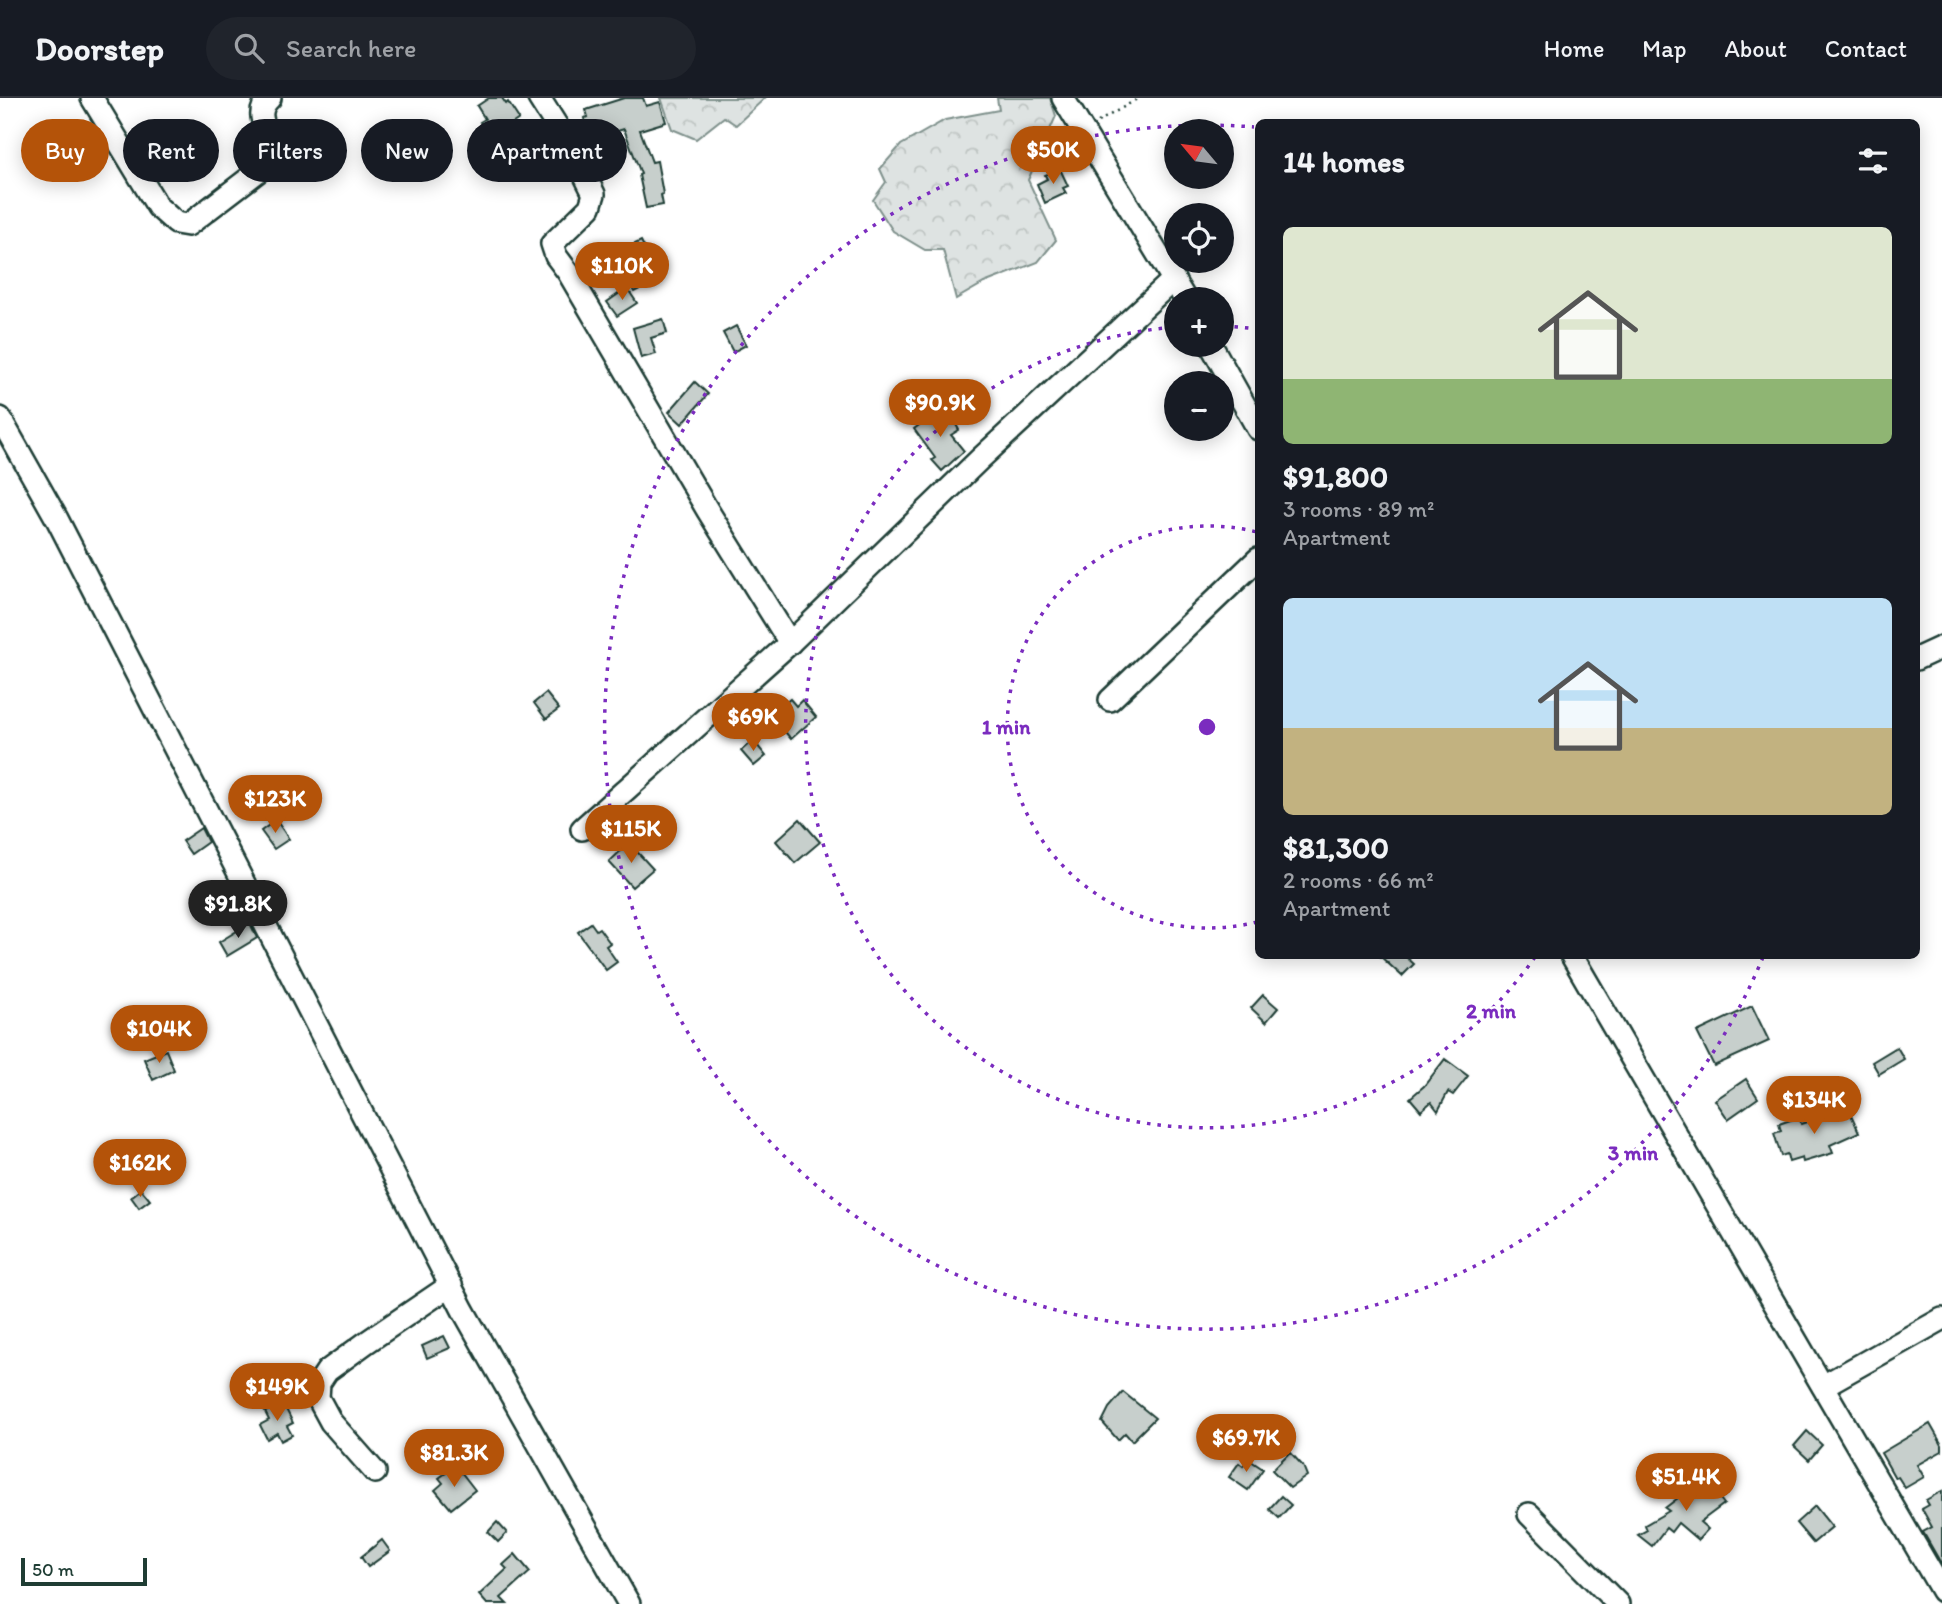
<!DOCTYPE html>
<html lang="en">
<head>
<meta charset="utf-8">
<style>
	:root { --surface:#171b24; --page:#20242c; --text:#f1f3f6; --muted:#9ea1a6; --line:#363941; --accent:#b45309 }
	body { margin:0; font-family:Itim,sans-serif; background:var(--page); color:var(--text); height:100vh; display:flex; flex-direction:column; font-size:26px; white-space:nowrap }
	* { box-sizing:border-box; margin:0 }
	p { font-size:23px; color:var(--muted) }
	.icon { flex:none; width:38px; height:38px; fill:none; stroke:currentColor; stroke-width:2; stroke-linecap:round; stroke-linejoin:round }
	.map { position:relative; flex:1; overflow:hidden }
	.details { position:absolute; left:1255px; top:21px; width:665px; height:840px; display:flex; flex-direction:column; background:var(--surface); border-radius:10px; box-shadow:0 4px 18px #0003 }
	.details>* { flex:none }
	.guide { position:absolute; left:21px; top:21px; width:665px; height:63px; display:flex; gap:14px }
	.needle { width:46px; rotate:299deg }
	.tools { position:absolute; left:1164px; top:21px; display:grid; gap:14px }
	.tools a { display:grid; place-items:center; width:70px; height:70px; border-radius:50%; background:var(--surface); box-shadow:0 4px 18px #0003; font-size:35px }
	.scale { position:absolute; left:21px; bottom:18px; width:126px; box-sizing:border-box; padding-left:7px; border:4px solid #1f3d34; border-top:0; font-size:19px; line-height:24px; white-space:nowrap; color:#1f3d34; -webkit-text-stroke:5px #fff; paint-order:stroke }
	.price { position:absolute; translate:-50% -60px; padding:0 16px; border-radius:24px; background:var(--accent); color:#fff; font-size:23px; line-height:46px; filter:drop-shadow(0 2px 4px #0008) }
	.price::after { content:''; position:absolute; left:50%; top:42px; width:21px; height:16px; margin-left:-10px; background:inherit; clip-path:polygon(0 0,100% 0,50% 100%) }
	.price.selected { background:#222; color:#fff }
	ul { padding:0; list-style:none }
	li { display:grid; align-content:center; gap:14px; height:371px; padding:0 28px }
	li span { display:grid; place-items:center; height:217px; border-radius:10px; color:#555 }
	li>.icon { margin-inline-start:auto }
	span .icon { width:126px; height:126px; fill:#fffc; stroke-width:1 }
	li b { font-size:30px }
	h2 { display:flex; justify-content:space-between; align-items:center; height:84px; padding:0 28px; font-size:30px }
	.chip { padding:0 24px; border-radius:32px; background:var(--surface); box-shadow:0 4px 18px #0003; font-size:24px; line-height:63px }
	.chip.selected { background:var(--accent); color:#fff }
	header { display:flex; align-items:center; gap:42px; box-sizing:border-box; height:98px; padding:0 35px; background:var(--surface); border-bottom:2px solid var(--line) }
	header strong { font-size:33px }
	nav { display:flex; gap:38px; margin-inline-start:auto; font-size:24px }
	.search { width:490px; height:63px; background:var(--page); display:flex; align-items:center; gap:18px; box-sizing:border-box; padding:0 24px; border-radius:38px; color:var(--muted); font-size:26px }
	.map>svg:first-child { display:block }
</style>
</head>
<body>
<header>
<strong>Doorstep</strong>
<div class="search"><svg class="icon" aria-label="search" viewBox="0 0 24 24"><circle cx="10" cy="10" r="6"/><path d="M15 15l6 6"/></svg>Search here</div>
<nav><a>Home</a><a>Map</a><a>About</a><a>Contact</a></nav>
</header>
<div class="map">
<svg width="1942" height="1506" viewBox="0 0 1942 1506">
	<defs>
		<pattern id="forest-crowns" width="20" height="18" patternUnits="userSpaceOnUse" patternTransform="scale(1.75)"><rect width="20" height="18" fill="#dee3e2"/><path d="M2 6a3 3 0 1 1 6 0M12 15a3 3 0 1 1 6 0" fill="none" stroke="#bec4c2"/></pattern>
	</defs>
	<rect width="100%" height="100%" fill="#fff"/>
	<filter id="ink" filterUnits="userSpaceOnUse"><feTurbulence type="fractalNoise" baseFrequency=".0143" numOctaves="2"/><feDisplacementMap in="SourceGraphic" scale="14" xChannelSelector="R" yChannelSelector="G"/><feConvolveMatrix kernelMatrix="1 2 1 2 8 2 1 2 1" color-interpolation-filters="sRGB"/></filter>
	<g filter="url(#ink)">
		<g fill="url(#forest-crowns)" stroke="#7e908b" stroke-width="2">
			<path d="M661,0H765L736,27L724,19L696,41L672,31Z"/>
			<path d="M997,0H1050L1056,18L1028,82L1056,142L1038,164L984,185L956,201L943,152H925L893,133L873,102L886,84L880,71L901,47L945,22L999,12Z"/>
		</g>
		<g fill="#c7cfcc" stroke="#1f3d34" stroke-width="2">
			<path d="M489,0H502L506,6L508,4L519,21L491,40L480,24L485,21L477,8Z"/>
			<path d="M624,0H643L646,8L660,4L666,24L640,32L652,64L657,63L663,96L661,97L663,107L646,110L639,77L641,76L624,31L595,40L592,31L587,33L584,20L588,19L586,12Z"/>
			<path d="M1064,37L1075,57L1058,67L1047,47Z"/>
			<path d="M1060,71L1068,88L1063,90L1066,95L1045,105L1037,86L1047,81L1045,77Z"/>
			<path d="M641,143L659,178L651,182L652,185L634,194L622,170L628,167L620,153Z"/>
			<path d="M627,190L637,205L617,218L607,204Z"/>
			<path d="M663,221L667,235L651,240L656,256L641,260L633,230Z"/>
			<path d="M736,228L746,247L733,254L723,235Z"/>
			<path d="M695,284L708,296L682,326L669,314Z"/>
			<path d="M948,312L959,332L951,337L964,353L942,373L932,362L935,360L914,331L935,315L938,318Z"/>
			<path d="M546,595L559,611L546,621L534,605Z"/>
			<path d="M790,601L796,608L802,602L816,619L791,641L775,622L783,615L779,610Z"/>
			<path d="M753,642L766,658L754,668L741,653Z"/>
			<path d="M800,721L820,744L795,765L776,743Z"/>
			<path d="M276,722L289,741L274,751L261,733Z"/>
			<path d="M201,730L208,744L191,756L182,743Z"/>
			<path d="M629,745L653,771L632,789L609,764Z"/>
			<path d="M250,825L257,840L227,858L219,844Z"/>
			<path d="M591,825L596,832L599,830L610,845L606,848L617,864L606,872L578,834Z"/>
			<path d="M1380,858H1405L1414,866L1402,878Z"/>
			<path d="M1263,897L1278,910L1266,924L1251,910Z"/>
			<path d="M1752,908L1769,943L1714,968L1697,934Z"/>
			<path d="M1897,949L1904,961L1879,976L1872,964Z"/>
			<path d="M166,952L174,972L153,982L144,961Z"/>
			<path d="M1445,961L1468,978L1453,997L1448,994L1438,1013L1431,1004L1421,1013L1410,1000L1424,988Z"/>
			<path d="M1746,981L1758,1000L1728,1021L1715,1002Z"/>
			<path d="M1848,1010L1859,1034L1830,1047L1833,1055L1803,1064L1802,1060L1789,1064L1787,1056L1781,1058L1774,1035L1781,1033L1779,1026L1799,1019L1801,1026L1822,1019V1021Z"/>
			<path d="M141,1091L150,1102L139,1110L131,1099Z"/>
			<path d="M444,1238L450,1250L427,1260L422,1248Z"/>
			<path d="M1123,1294L1155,1320L1132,1343L1125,1335L1118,1342L1102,1324L1109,1310Z"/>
			<path d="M283,1305L293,1325L287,1328L292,1337L281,1343L277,1335L267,1341L260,1327L269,1322L265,1314Z"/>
			<path d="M1930,1326L1942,1347V1353L1917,1367L1924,1379L1905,1390L1898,1379L1895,1380L1881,1355Z"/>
			<path d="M1807,1333L1822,1347L1809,1362L1794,1348Z"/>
			<path d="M1290,1354L1303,1368L1307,1378L1290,1390L1272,1372Z"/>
			<path d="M1248,1361L1263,1371L1248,1392L1229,1379L1239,1365L1243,1368Z"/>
			<path d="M450,1372L455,1379L461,1374L475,1392L451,1411L435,1392L443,1385L439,1380Z"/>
			<path d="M1704,1380L1724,1406L1700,1424L1708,1431L1698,1442L1678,1425L1671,1434L1666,1430L1652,1448L1638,1437L1647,1432L1645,1427L1669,1413L1665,1410Z"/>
			<path d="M1942,1393V1467L1923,1434L1932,1429L1922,1411L1929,1407L1926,1402Z"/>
			<path d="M1281,1398L1291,1407L1279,1420L1269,1411Z"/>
			<path d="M1815,1408L1832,1429L1813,1445L1796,1425Z"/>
			<path d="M497,1424L507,1435L498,1444L488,1434Z"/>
			<path d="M382,1442L390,1453L368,1469L361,1459Z"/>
			<path d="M515,1456L530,1474L501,1500L507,1506H487L479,1497L507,1471L503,1467Z"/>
		</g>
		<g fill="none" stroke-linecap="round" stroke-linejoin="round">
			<defs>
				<g id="minor">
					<path d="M92,0L158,109L176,125L188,127L269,65C281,40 247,21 270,0"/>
					<path d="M539,0L572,52L594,96L590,109L552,146L556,158L568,174L708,413L790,545"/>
					<path d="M1063,0L1185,201"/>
					<path d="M1211,247L1258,331"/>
					<path d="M0,320L57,421L463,1212L629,1506"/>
					<path d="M1916,561L1942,549"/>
					<path d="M1110,602L1258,461"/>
					<path d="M582,731L790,545L980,361L1174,181"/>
					<path d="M1572,858L1942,1493"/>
					<path d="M1823,1288L1942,1221"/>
					<path d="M375,1374L331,1324L318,1300L319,1285L327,1273L367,1244L451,1187"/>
					<path d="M1529,1416L1618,1506"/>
				</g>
			</defs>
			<use href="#minor" stroke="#1f3d34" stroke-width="26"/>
			<path stroke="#1f3d34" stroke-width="2.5" stroke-dasharray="2 5" stroke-linecap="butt" d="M1098,24L1139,0"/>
			<use href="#minor" stroke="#fff" stroke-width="21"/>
		</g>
	</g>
	<g fill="none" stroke="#7b2cbf" stroke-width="3.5" stroke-dasharray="3.5 7">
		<path d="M1257 824A201 201 0 1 1 1257 434"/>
		<path d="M1535 859A401 401 0 1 1 1176 229M1224 228A401 401 0 0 1 1256 231"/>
		<path d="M1763 859A602 602 0 1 1 1254 29"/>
	</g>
	<circle cx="1207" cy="629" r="10" fill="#7b2cbf" stroke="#fff" stroke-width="3.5"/>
	<g font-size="21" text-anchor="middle" font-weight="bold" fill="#7b2cbf" stroke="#fff" stroke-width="5" stroke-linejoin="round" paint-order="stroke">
		<text x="1006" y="636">1 min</text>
		<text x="1491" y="920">2 min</text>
		<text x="1633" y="1062">3 min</text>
	</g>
</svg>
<div class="tools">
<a><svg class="needle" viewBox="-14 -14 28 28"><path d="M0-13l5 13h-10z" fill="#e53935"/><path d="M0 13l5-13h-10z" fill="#9ea1a6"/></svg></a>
<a><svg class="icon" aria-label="locate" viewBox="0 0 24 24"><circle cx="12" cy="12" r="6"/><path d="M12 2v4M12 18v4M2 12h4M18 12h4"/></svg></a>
<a>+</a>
<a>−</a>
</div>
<div class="scale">50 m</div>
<b class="price" style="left:1053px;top:88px">$50K</b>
<b class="price" style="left:622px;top:204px">$110K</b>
<b class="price" style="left:940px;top:341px">$90.9K</b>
<b class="price" style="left:753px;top:655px">$69K</b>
<b class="price" style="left:275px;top:737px">$123K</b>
<b class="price" style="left:631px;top:767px">$115K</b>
<b class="price selected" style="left:238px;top:842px">$91.8K</b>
<b class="price" style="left:159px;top:967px">$104K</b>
<b class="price" style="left:1814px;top:1038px">$134K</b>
<b class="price" style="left:140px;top:1101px">$162K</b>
<b class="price" style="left:277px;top:1325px">$149K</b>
<b class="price" style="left:1246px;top:1376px">$69.7K</b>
<b class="price" style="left:454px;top:1391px">$81.3K</b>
<b class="price" style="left:1686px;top:1415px">$51.4K</b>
<div class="guide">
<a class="chip selected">Buy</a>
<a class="chip">Rent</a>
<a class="chip">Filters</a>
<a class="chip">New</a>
<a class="chip">Apartment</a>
</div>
<section class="details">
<h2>14 homes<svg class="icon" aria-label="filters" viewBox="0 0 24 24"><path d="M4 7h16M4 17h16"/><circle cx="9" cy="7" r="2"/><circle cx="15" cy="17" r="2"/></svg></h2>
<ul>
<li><span style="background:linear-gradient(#dfe7d0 70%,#8fb573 0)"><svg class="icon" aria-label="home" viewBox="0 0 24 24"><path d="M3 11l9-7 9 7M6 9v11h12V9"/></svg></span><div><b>$91,800</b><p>3 rooms · 89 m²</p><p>Apartment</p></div></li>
<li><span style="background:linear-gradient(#bfe0f5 60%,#c2b280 0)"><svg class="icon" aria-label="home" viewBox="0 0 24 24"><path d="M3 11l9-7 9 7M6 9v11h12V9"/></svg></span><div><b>$81,300</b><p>2 rooms · 66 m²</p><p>Apartment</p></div></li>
</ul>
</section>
</div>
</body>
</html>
